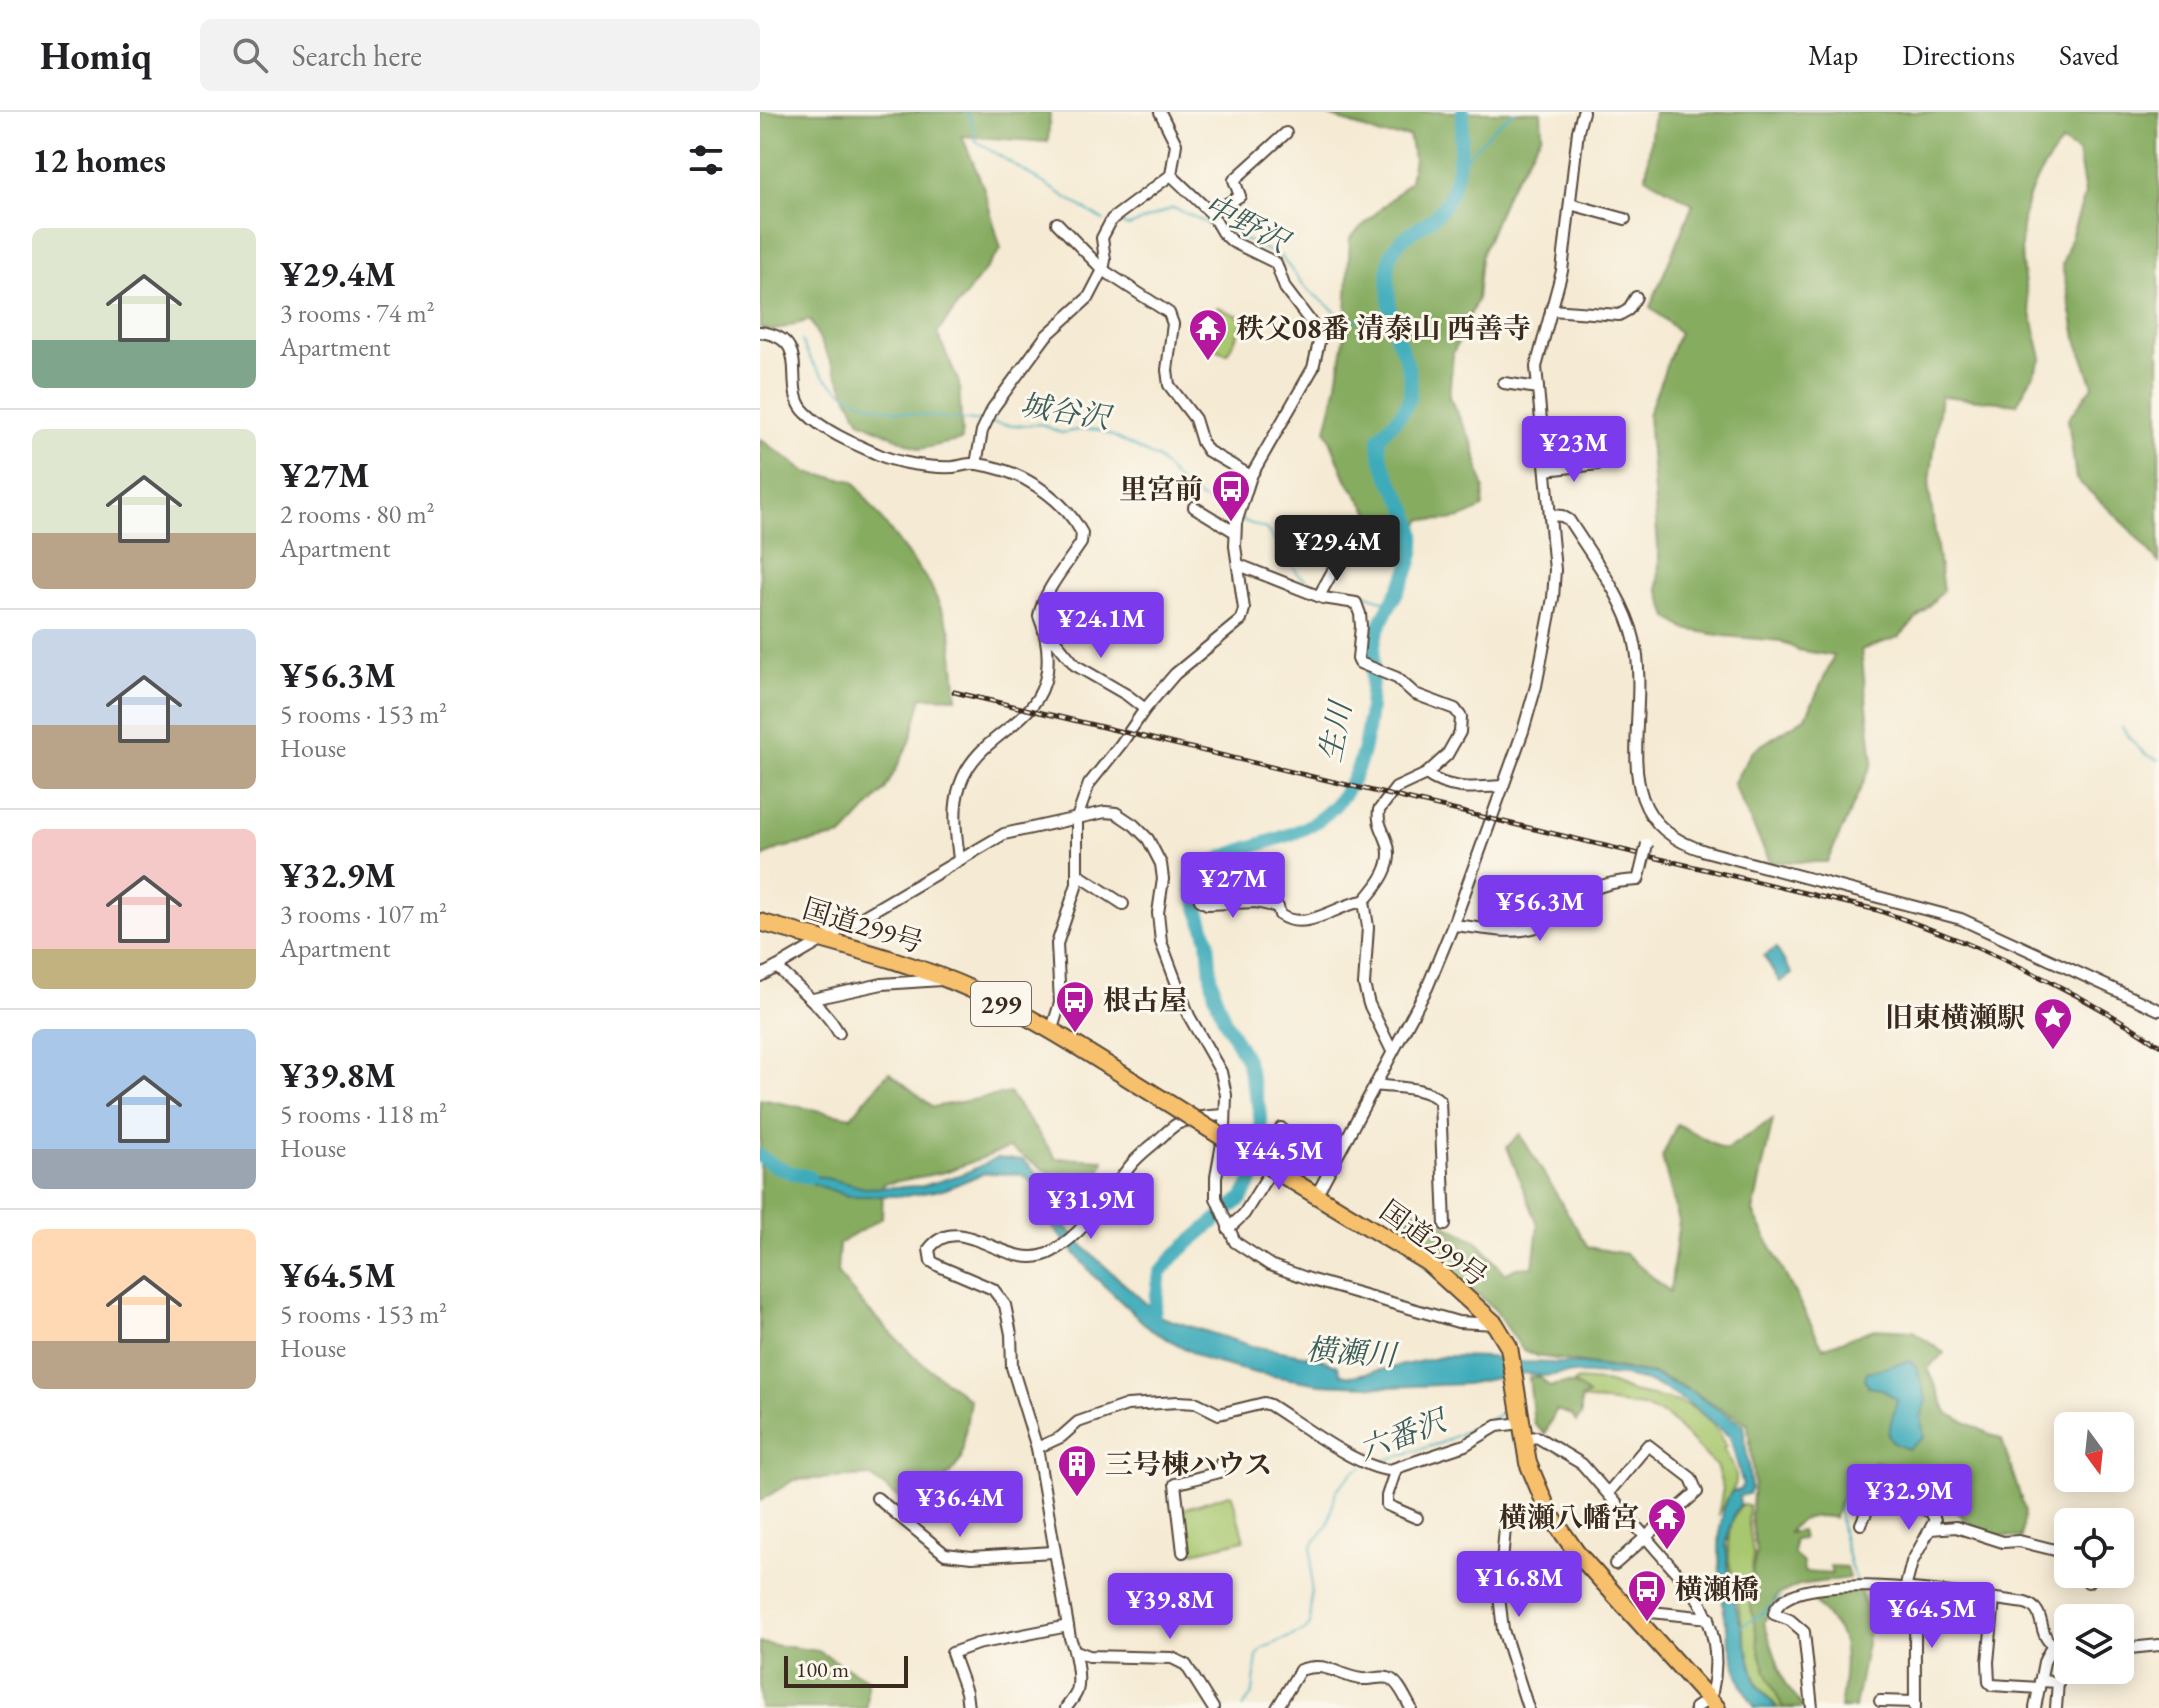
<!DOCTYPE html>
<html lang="en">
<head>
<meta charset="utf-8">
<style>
	:root { --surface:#fff; --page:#f2f2f2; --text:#202124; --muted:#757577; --line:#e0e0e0; --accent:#7c3aed }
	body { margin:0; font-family:"EB Garamond","Noto Serif JP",serif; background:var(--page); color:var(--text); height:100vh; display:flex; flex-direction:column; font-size:30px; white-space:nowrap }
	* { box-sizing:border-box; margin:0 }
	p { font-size:26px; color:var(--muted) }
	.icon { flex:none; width:44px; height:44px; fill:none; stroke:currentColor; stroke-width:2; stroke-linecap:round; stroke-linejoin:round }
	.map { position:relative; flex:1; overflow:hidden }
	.side { display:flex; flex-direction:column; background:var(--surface); width:760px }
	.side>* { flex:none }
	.needle { width:52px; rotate:165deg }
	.buttons { position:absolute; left:1294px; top:1300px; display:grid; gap:16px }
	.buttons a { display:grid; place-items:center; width:80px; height:80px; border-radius:12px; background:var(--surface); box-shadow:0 4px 20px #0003; font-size:40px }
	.scale { position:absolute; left:24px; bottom:20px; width:124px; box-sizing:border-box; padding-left:8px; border:4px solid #3b2a1e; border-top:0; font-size:22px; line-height:28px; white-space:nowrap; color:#3b2a1e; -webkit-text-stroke:6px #fbf7ec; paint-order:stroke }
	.price { position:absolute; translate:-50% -68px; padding:0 18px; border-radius:8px; background:var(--accent); color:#fff; font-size:26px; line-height:52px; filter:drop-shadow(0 2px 4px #0008) }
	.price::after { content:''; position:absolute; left:50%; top:48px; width:24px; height:18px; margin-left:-12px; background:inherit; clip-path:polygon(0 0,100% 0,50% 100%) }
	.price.current { background:#222; color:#fff }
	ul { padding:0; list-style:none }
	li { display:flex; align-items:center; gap:24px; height:200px; padding:0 32px }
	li+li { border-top:2px solid var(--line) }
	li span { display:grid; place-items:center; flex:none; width:224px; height:160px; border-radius:12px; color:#555 }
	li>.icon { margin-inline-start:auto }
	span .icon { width:96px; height:96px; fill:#fffc; stroke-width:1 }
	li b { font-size:34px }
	h2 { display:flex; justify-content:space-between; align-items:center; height:96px; padding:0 32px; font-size:34px }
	header { display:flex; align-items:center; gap:48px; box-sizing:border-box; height:112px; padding:0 40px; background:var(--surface); border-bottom:2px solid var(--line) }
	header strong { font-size:38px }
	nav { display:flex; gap:44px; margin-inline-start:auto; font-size:28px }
	.search { width:560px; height:72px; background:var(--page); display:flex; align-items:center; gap:20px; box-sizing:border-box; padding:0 28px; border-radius:12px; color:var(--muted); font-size:30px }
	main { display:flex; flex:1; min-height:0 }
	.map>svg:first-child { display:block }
</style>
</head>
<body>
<header>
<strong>Homiq</strong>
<div class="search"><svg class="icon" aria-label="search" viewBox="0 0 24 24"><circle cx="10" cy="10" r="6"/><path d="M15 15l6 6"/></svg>Search here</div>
<nav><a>Map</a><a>Directions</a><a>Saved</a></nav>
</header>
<main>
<section class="side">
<h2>12 homes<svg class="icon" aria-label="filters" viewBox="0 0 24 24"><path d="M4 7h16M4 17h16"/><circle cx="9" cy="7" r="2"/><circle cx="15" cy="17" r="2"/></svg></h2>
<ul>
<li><span style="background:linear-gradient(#dfe7d0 70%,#7fa58c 0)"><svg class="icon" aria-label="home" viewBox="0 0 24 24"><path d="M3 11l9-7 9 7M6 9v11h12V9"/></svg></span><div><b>¥29.4M</b><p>3 rooms · 74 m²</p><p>Apartment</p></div></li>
<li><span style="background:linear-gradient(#dfe7d0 65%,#b9a48a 0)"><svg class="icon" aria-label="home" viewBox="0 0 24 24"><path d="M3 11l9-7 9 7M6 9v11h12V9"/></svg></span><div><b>¥27M</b><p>2 rooms · 80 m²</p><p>Apartment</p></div></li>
<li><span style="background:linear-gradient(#c9d6e8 60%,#b9a48a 0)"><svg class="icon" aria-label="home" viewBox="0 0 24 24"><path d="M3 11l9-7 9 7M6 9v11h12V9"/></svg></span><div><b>¥56.3M</b><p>5 rooms · 153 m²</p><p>House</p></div></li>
<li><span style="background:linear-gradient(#f6c9c9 75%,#c2b280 0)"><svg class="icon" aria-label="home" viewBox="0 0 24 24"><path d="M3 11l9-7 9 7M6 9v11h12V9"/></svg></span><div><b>¥32.9M</b><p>3 rooms · 107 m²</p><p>Apartment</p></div></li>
<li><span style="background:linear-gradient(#a9c7e8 75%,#9aa5b1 0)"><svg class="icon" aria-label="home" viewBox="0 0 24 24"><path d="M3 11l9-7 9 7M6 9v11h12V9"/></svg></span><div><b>¥39.8M</b><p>5 rooms · 118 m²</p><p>House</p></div></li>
<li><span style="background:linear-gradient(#ffd9b3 70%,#b9a48a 0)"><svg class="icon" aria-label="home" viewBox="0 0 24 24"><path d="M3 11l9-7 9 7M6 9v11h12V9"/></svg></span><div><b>¥64.5M</b><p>5 rooms · 153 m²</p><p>House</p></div></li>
</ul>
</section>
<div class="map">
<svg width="1399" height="1596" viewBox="0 0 1399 1596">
	<rect width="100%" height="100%" fill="#fbf7ec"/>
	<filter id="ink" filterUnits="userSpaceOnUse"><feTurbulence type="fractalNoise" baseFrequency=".0125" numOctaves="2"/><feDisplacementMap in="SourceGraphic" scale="16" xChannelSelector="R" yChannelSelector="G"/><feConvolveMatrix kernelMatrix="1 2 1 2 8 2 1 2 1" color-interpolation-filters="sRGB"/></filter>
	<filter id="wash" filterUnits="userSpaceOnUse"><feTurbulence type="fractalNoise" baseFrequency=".006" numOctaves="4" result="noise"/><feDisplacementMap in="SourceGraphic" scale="32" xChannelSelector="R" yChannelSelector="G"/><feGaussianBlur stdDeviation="1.8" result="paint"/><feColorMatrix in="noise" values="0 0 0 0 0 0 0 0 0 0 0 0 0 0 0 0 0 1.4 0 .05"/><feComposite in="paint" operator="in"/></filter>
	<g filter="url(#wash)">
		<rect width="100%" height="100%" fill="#f5ead3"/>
		<g fill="#a8c76e" stroke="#727846" stroke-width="2">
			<path d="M457,195L486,207L467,242L441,230Z"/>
			<path d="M817,1268C827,1269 838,1269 849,1271C857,1273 864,1278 872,1280C916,1289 945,1289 966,1334L963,1337C986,1371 975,1370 958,1404L963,1376L956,1354L906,1303L883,1295L821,1287L828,1283L814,1271Z"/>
			<path d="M469,1382L472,1383L484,1428L429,1441L423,1397Z"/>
			<path d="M982,1393L989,1394L988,1406L993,1441L991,1495L1017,1567L1039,1596H1018L1000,1575L992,1560L969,1449C968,1431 968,1406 982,1393Z"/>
		</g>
		<g fill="#86ac61" stroke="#606b40" stroke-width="2">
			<path d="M0,0H290L288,30L202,24L223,74L241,137L177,221L199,271L202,328L160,337L100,309L50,208L12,219L0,216Z"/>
			<path d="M559,0H781L782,22L746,83L721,144L717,188L693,241L689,285L713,332L724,378L723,395C702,409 686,410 662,407L644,440L630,444L622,418L586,367L566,318L576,277L585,221L590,126L650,69L654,47L649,24L621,23Z"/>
			<path d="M894,0H1399V451L1366,413L1316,367L1308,307L1333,274L1316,225L1302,153L1325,82L1318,40L1302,30C1292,44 1279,60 1272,77C1248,132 1269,191 1282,246L1257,292L1181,284L1169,377L1183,479L1139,525L1101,538L1113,650L1067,750H1010L973,672L992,639L1046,605L1074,544L1038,538L1021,529L964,524L925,517L908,505L898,476L899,447L888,303L919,220L890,195L933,92L886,65Z"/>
			<path d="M0,327L48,361L93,369L170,472L191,519L197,586L162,585L150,630L125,678L82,724L21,736L0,746Z"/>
			<path d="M129,960L173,995L249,981L296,1046L344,1048L332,1087L249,1036L185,1060L123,1072L122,1106L79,1132L77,1161L106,1196L157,1247L210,1288L201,1348L158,1401L110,1364L34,1368L0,1389V987L91,1005Z"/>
			<path d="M1013,1007L993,1100L1063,1236L1114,1217L1153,1219L1184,1241L1168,1256L1187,1301L1242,1328L1265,1399L1261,1426L1223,1421L1171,1379L1160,1365L1114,1349L1110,1357L1099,1360L1079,1390L1075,1406C1058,1402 1037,1404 1029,1421L1041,1419L1043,1427L1034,1428V1442L1043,1451L1044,1460L1072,1462L1070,1454L1086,1455L1089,1466L1039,1473L1017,1483L1004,1511L1025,1572L1044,1596H1023L1008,1565L1000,1541L989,1484L996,1439L991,1405L994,1372L988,1312L926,1276L895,1262L777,1244L762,1237L735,1198L640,1112L656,1098L717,1129L745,1162L756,1156L773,1155L778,1113L747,1035L760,1022L828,1135L866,1142L910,1180L919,1109L902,1045L917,1012L965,1038Z"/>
			<path d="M769,1265H780L790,1275C808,1268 814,1271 828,1283L821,1287V1304L816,1310L812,1303L796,1298L785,1322L774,1312Z"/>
			<path d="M1100,1478L1111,1509L1095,1596H1080C1083,1578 1089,1536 1079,1520C1072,1508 1059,1497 1051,1485Z"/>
			<path d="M0,1531L58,1539L107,1567V1596H0Z"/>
		</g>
		<g fill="#3cabba" stroke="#3c6a6c" stroke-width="2">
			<path d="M1016,836L1032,862L1020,870L1004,844Z"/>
			<path d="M237,1046L263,1048L289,1073L292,1100L327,1138L401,1205L492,1234L560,1246L578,1254L581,1262L592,1264L686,1244L729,1245L762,1250L824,1252L894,1263L928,1278L983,1313L991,1376L989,1382L979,1384L980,1393L975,1400L966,1431L970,1473L997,1573L1017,1596H995C990,1587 983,1578 980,1569C965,1526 947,1419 971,1380L980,1378L983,1373L970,1325L934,1295L905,1277L887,1269L864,1264L808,1261L784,1264L764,1261L706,1272L628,1275L560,1272L495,1261L446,1248L391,1218L334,1164L290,1112L275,1072L261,1062L224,1061L186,1077L146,1084H88L17,1059L62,1065L105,1076L163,1074L203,1062Z"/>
			<path d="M1150,1249L1156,1254L1167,1289L1161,1305L1164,1325L1148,1337L1133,1331L1128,1322L1137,1288L1122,1277L1109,1275L1105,1267L1107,1260Z"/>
		</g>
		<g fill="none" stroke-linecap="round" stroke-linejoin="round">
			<g stroke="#3cabba" stroke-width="2">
				<path d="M206,0L210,5L216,29L344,109"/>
				<path d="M700,52L737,13L754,0"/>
				<path d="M355,111L369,114L413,96L439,107L455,117"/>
				<path d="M469,120L521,145L547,177L584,206L633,213"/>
				<path d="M42,229C68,304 157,301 222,310"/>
				<path d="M232,311L254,314L281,312L301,321L324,317L339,318L355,325L398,347L425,377L472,404"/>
				<path d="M481,408L506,417L539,463L558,476"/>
				<path d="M567,480L603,481L631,492"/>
				<path d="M1362,615C1372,629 1381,643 1399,648"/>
				<path d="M616,1351L681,1331L746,1299L753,1293"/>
				<path d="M1097,1470C1090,1455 1075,1403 1081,1389C1085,1379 1094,1370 1100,1361L1108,1359"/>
				<path d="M981,1514L999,1504L1021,1485"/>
				<path d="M483,1596L493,1580L497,1544L503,1536L544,1519L550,1513L552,1434L568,1413L576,1379L592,1361L602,1355"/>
			</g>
			<g stroke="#3cabba" stroke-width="14">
				<path d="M0,1044C15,1056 31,1061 49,1065"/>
				<path d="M393,1208L400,1161L417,1141L482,1086L493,1067L502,1024L499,996L487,949L464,907L455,883L451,864L448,828L433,780L432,767C468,729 528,736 567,701C606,667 609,615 612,566C613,553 612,537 616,524C626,489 657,462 654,423C651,387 618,365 619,327C627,314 643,305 648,289C657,264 642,240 634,218C629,203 626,160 630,145C637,124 660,118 675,104C701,80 701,33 703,0"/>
			</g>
		</g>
	</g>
	<g filter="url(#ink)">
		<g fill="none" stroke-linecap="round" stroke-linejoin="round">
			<defs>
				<g id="minor">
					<path d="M810,92L865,107"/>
					<path d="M451,101L480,84L474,68L526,21"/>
					<path d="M297,111L343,158L409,201L413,212L407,258L409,273L435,307L442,330L448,339L491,364"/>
					<path d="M791,198L859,203L868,198L876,185"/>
					<path d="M0,220C56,227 19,276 46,301C64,319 92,331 115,341C135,351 170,356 193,355C201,354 209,351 217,352C258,357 302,384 322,421L321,431C306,454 284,478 279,504C286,521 289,541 287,559C279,616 218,619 200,673C192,697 196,722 199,747"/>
					<path d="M744,271L778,276"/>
					<path d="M783,324L846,319"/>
					<path d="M216,352L222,319L233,296L286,224L329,185L343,158L345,148L342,126L352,107L411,63L416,32L400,0"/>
					<path d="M786,358L838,352"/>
					<path d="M434,395L475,420"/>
					<path d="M791,403L802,404L809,408C831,443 865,487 874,527C893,608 838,707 945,739L1201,807L1399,898"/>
					<path d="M479,453L563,486L596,491L600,502L601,514L598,547L600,551L637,566L655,582L695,597L701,605L700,620L687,643L666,662L636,676L619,698C617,711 623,718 627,730C635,753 618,773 604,789L608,815L604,873L609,892L632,939"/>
					<path d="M559,484L575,455L584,426L596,412"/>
					<path d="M283,514L315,553L367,583L385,597"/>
					<path d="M666,662C689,679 715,676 743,674"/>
					<path d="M317,762L363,792"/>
					<path d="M440,788L447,792L496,790L518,795L520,803C547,821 577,792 604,789"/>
					<path d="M693,813C717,815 749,823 773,816C787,812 798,801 809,792C830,775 851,769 878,768L880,761"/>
					<path d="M0,864L17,855"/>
					<path d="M53,887L122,872L181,868"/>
					<path d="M291,920L300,891L297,832L317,772V706L329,672L361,632L385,597L415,562L481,508L484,497L475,434L476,411L491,364L553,256L559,230L553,213L525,176L516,151L473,130L462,120L451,101L411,63"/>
					<path d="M79,921C63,894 39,878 17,855L244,722L345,700L356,701L374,713L388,727L401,752L403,767L398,801L401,830L429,904L461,960L466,983L465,1015L456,1065V1086L475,1130L510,1153L552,1168L698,1210L735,1212"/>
					<path d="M615,973C635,976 666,974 680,989L685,1113"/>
					<path d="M556,1084L667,876L693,813L763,619L776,574L793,486L795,458L776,255L802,159L818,19L823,0"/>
					<path d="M468,1117L484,1102L517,1049L521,1016"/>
					<path d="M764,1327L777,1325L822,1352L935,1482C954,1511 960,1546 952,1580L949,1587L935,1596"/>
					<path d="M277,1336L301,1325L318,1310L367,1293L418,1290L437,1291L459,1302L504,1291L510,1293C539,1311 598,1356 630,1358L705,1333L737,1314L761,1311"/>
					<path d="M636,1357L627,1384V1393L657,1406"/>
					<path d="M848,1381L888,1333L931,1366L937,1380L855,1452"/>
					<path d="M117,1386L185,1442L212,1445L293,1440"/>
					<path d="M1101,1412L1120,1370L1133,1376L1138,1388L1171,1400L1175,1408L1152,1450L1145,1477"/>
					<path d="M745,1416L739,1484L743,1518L768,1596"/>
					<path d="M1171,1417L1196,1415L1243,1430L1259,1429L1295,1438L1308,1445"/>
					<path d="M423,1440L415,1372L459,1360L461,1351"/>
					<path d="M1327,1462L1328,1470"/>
					<path d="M1234,1487L1228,1550L1229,1570L1232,1573L1279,1576"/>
					<path d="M876,1506L891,1500L949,1506"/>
					<path d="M1360,1537L1399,1533"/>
					<path d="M316,1539L329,1544L412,1546L426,1553L453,1596"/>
					<path d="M1280,1569L1298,1570L1296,1596"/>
					<path d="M1120,1589L1155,1590"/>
					<path d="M208,1596L206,1580L192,1541L217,1532L308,1514"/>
					<path d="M306,1596C310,1590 315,1585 317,1579C321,1566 315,1538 310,1526L277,1336L252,1255L251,1222L245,1193L233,1177L179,1154L171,1149L169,1137C201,1095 250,1165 293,1139C330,1116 345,1084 371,1053C378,1044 389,1036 398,1028C404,1023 410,1016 417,1012C432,1005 448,1004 465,1003"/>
					<path d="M517,1596L540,1558C567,1548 579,1565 602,1567C610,1568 620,1564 628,1566C638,1568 646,1588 651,1596"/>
					<path d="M1052,1596L1044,1520L1030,1508L1014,1502C1025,1450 1223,1486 1265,1491C1293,1499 1269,1533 1308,1537"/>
					<path d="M1155,1596C1155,1557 1154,1518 1157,1478"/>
					<path d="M1275,1596L1284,1550L1293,1532"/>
				</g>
				<g id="highway">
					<path d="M0,810C72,831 147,848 215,879C281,908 343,951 405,989"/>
					<path d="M521,1062L668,1151L735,1212L749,1235L768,1351L789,1401L816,1440L957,1596"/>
				</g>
			</defs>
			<use href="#minor" stroke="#574739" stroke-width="14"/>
			<use href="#highway" stroke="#574739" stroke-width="20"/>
			<use href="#minor" stroke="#fff" stroke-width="10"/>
			<use href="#highway" stroke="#f7c06c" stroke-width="16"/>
			<defs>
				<path id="rail" d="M194,580L1117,798C1218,832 1311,874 1399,933"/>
			</defs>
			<use href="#rail" stroke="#3b2a1e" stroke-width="5"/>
			<use href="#rail" stroke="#fbf7ec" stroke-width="2" stroke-dasharray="6" stroke-linecap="butt"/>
			<defs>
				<path id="minor-bridge" d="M880,761L887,732"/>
				<path id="highway-bridge" d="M405,989L521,1062"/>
			</defs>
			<use href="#minor-bridge" stroke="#574739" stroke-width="14" stroke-linecap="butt"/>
			<use href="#highway-bridge" stroke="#574739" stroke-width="20" stroke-linecap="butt"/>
			<use href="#minor-bridge" stroke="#fff" stroke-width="10"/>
			<use href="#highway-bridge" stroke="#f7c06c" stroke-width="16"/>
		</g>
	</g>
	<defs>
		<symbol id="temple-pin" viewBox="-11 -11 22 30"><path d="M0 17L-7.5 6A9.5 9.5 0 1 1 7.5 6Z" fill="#b5179e" stroke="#fbf7ec"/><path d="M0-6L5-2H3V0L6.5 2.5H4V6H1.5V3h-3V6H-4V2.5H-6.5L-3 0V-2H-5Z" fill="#fff"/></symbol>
		<symbol id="bus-pin" viewBox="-11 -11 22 30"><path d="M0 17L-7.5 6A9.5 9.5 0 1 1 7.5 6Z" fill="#b5179e" stroke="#fbf7ec"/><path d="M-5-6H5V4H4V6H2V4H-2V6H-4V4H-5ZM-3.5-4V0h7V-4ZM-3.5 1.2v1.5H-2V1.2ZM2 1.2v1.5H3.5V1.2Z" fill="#fff"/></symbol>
		<symbol id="sight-pin" viewBox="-11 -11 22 30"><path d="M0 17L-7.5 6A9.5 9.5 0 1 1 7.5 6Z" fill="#b5179e" stroke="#fbf7ec"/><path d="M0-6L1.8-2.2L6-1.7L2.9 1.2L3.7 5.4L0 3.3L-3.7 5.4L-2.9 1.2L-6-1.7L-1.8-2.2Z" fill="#fff"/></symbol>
		<symbol id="building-pin" viewBox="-11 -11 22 30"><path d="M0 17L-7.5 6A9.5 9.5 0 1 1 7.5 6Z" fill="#b5179e" stroke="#fbf7ec"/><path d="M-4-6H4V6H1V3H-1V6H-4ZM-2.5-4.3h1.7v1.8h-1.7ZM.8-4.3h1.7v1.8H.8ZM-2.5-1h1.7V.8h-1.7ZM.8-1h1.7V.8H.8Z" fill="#fff"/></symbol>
	</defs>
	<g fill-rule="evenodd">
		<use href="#temple-pin" x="426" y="194" width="44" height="60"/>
		<use href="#bus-pin" x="449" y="355" width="44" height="60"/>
		<use href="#bus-pin" x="293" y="866" width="44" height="60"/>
		<use href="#sight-pin" x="1271" y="883" width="44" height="60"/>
		<use href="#building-pin" x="295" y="1330" width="44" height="60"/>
		<use href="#temple-pin" x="885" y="1383" width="44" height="60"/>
		<use href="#bus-pin" x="865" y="1455" width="44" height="60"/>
	</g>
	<g text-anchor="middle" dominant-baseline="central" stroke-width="6" stroke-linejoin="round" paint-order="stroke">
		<rect fill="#fbf7ec" stroke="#75685c" stroke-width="2" x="211" y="870" width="60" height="44" rx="6"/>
		<g font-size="26" font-weight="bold" fill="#3b2a1e">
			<text x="241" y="892">299</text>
		</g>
		<g font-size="28" font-weight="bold" fill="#3b2a1e" stroke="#fbf7ec" text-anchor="start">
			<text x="476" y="216">秩父08番 清泰山 西善寺</text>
			<text x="443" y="377" text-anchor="end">里宮前</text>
			<text x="343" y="888">根古屋</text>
			<text x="1265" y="905" text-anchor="end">旧東横瀬駅</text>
			<text x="345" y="1352">三号棟ハウス</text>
			<text x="879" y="1405" text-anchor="end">横瀬八幡宮</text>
			<text x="915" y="1477">横瀬橋</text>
		</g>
		<g font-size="28" fill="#3b2a1e" stroke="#fbf7ec">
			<text transform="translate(103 813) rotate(17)">国道299号</text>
			<text transform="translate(674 1131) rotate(36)">国道299号</text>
		</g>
		<g font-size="30" font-style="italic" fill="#3b5e5c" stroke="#fbf7ec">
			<text transform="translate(486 111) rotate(27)">中野沢</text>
			<text transform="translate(305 299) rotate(9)">城谷沢</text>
			<text transform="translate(575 620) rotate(-79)">生川</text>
			<text transform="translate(591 1240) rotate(4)">横瀬川</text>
			<text transform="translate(642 1323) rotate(-21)">六番沢</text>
		</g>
	</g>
</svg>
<div class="buttons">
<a><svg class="needle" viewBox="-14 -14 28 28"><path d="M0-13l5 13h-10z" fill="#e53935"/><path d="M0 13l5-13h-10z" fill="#757577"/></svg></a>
<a><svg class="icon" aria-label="locate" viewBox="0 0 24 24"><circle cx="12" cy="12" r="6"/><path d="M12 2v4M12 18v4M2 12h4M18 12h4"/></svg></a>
<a><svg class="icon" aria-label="layers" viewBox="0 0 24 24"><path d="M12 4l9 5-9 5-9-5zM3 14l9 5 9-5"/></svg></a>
</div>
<div class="scale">100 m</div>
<b class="price" style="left:814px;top:372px">¥23M</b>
<b class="price current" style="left:577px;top:471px">¥29.4M</b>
<b class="price" style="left:341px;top:548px">¥24.1M</b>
<b class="price" style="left:473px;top:808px">¥27M</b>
<b class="price" style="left:780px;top:831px">¥56.3M</b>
<b class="price" style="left:519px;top:1080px">¥44.5M</b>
<b class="price" style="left:331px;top:1129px">¥31.9M</b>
<b class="price" style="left:1149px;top:1420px">¥32.9M</b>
<b class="price" style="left:200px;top:1427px">¥36.4M</b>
<b class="price" style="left:759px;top:1507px">¥16.8M</b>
<b class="price" style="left:410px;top:1529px">¥39.8M</b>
<b class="price" style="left:1172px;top:1538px">¥64.5M</b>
</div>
</main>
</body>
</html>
